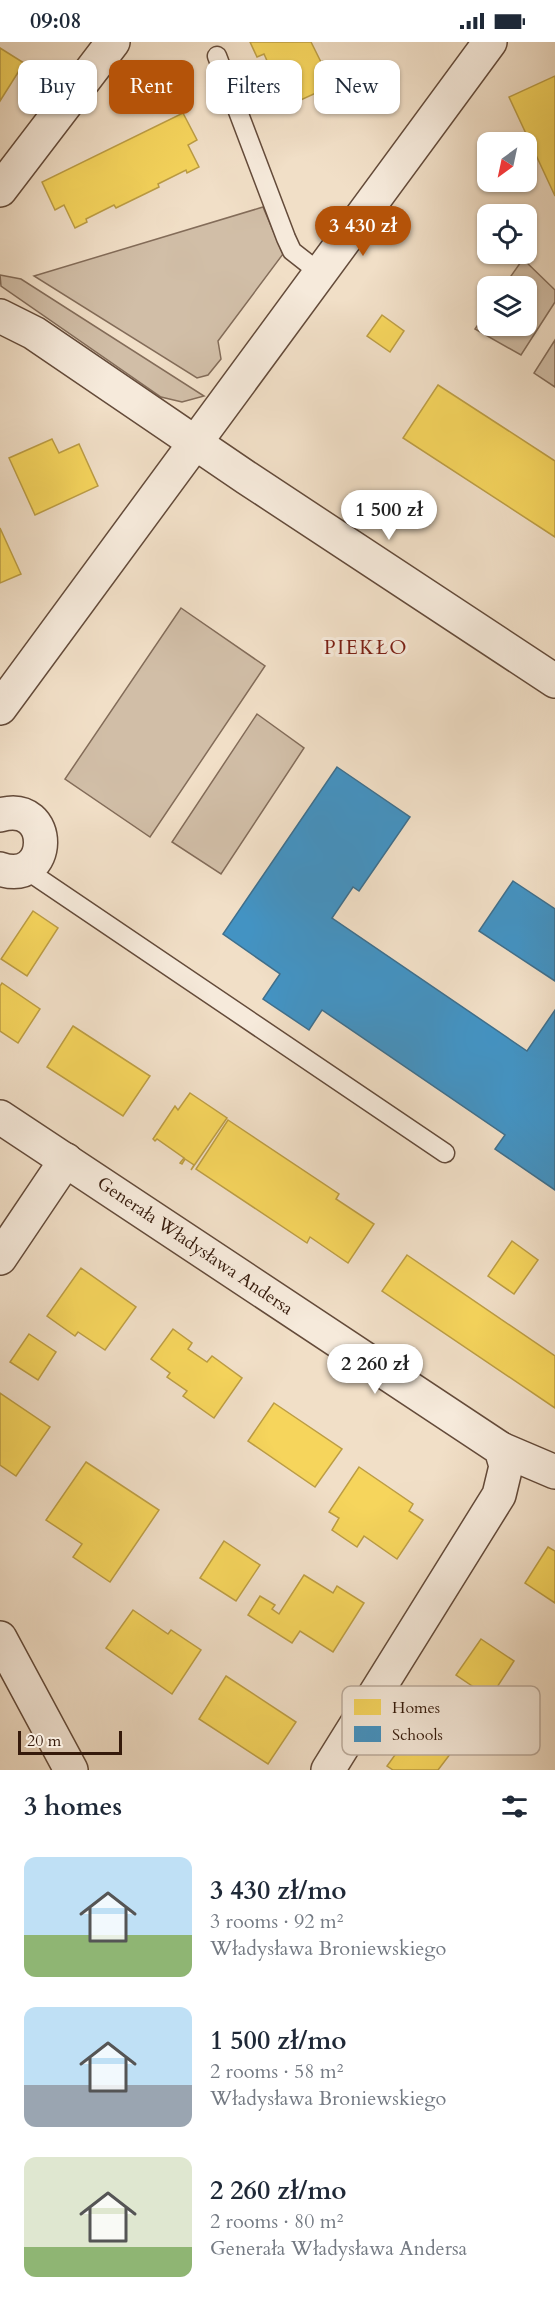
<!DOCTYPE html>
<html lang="en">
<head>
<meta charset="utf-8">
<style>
	:root { --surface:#fff; --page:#f2f2f3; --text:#1f2937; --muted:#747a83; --accent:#b45309 }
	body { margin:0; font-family:Cardo,serif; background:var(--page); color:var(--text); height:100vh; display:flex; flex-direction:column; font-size:22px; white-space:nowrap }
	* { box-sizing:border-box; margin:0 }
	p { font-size:20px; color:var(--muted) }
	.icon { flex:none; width:33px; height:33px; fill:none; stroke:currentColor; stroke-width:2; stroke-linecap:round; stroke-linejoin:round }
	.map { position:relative; height:1728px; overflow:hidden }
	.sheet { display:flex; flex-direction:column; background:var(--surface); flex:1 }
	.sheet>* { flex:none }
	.top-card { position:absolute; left:18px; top:18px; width:519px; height:54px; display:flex; gap:12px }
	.needle { width:39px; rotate:213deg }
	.tools { position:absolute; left:477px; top:90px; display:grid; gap:12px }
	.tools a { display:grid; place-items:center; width:60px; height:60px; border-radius:12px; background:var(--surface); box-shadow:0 2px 4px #0004; font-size:30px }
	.scale { position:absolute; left:18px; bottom:15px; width:104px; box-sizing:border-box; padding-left:6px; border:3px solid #351a0b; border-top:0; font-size:16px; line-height:21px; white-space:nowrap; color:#351a0b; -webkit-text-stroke:4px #f6eadb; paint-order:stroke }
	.price { position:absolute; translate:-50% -51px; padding:0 14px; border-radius:21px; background:#fff; color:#222; font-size:20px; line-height:39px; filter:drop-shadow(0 2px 3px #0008) }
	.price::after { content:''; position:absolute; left:50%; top:36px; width:18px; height:14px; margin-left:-9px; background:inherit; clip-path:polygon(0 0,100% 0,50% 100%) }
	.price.on { background:var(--accent); color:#fff }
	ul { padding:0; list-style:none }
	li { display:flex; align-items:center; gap:18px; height:150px; padding:0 24px }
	li span { display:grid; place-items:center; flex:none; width:168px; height:120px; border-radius:12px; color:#555 }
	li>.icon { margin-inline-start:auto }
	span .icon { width:72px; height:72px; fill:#fffc; stroke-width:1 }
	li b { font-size:26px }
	h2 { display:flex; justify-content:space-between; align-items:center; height:72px; padding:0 24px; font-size:26px }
	.pill { padding:0 21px; border-radius:12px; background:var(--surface); box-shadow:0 2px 4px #0004; font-size:21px; line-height:54px }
	.pill.on { background:var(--accent); color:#fff }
	.status { display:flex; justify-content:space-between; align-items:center; height:42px; padding:0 30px; background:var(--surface); direction:ltr }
	.status svg { height:16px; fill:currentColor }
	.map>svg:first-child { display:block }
</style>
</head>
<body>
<div class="status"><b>09:08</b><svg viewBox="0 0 49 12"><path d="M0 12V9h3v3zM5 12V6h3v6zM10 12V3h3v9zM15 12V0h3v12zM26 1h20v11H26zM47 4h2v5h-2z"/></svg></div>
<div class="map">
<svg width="555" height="1728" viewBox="0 0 555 1728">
	<rect width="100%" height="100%" fill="#f1dfc7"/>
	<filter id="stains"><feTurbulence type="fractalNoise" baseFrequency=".00333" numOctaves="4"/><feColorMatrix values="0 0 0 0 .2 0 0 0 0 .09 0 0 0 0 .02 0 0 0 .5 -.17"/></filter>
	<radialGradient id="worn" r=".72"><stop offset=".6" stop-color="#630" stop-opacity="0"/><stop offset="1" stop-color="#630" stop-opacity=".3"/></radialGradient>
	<g fill="#d1bea7" stroke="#836c59" stroke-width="1.5">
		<path d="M263,165L283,212L218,299L221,317L208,333L197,336L34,234Z"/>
		<path d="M523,217L555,248V260L521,313L475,287L487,269L488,284H526V244H504Z"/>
		<path d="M0,233L21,237L204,354L182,360L161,355L1,244Z"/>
		<path d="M555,298V345L534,331Z"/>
		<path d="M181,566L265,624L150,795L65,737Z"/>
		<path d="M257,672L304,706L221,832L172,800Z"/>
	</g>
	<g fill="#f6d55c" stroke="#bc9d44" stroke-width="1.5">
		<path d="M250,0H311L321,20L323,19L337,49L320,56L318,50L281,67L270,44L277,41L264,12L257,15Z"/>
		<path d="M0,6L24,21L0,59Z"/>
		<path d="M555,34V154L509,55Z"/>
		<path d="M183,71L197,98L188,103L199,125L187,131L186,128L158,142L159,145L116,166L114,163L86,177L87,180L75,186L64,163L55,168L42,140Z"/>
		<path d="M382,273L404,289L390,310L367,294Z"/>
		<path d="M438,343L555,419V495L403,396Z"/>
		<path d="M52,397L59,411L79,402L98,444L35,473L9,416Z"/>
		<path d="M0,486L21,532L0,541Z"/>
		<path d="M33,869L58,886L27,934L1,917Z"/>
		<path d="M2,941L40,967L18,1001L0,989V944Z"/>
		<path d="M73,984L150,1034L123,1074L47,1025Z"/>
		<path d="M190,1051L227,1076L191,1128L194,1123L185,1117L182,1122L180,1121L184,1116L157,1097L155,1099L153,1097L175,1064L178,1068Z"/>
		<path d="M228,1078L339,1152L336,1157L374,1182L348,1221L310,1195L307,1201L196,1127Z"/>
		<path d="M512,1199L538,1218L514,1252L488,1234Z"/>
		<path d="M407,1213L555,1314V1366L382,1249Z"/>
		<path d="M81,1226L136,1265L105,1308L78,1290L75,1294L47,1274Z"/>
		<path d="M173,1287L192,1301L188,1307L207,1320L212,1314L242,1336L214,1376L183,1354L187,1349L167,1335L170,1331L151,1317Z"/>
		<path d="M29,1292L56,1310L38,1338L10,1320Z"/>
		<path d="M0,1351L50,1385L16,1434L0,1423Z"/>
		<path d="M274,1361L342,1407L315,1445L248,1399Z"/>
		<path d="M86,1420L159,1468L110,1540L73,1515L82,1502L46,1478Z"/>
		<path d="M359,1425L413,1462L409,1469L423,1478L397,1517L364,1494L357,1505L332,1488L339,1476L329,1470Z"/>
		<path d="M224,1499L260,1523L236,1559L200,1536Z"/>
		<path d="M548,1505L555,1509V1561L525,1541Z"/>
		<path d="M304,1533L333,1551L337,1544L364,1561L333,1610L300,1589L292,1601L248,1573L260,1554L275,1563L272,1567L279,1572Z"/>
		<path d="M133,1568L168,1592L171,1588L201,1608L172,1652L106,1606Z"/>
		<path d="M481,1597L514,1619L490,1656L456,1633Z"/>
		<path d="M226,1634L296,1680L268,1722L199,1677Z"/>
		<path d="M415,1685L451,1711L438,1728H393L387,1724Z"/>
	</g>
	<g fill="#4393c3" stroke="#3f6f8c" stroke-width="1.5">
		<path d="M337,725L410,775L359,849L353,845L332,876L527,1009L555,968V1148L495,1107L505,1093L322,968L309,988L263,957L280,932L223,892Z"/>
		<path d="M513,839L555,867V939L479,889Z"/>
	</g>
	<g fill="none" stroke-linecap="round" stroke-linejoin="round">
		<defs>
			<g id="lane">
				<path d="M217,14L286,196L292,209L320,231"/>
				<path d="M25,827L445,1111"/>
			</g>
			<g id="street">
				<path d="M0,148L113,0"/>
				<path d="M0,274L34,291L247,436L555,639"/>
				<path d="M0,666L490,0"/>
				<path d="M0,773C55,757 53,845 0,827"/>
				<path d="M0,1075L501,1407L506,1424L499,1453L328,1728"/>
				<path d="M0,1216L66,1118"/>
				<path d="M501,1407L555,1430"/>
				<path d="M0,1596L71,1728"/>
			</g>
		</defs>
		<use href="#lane" stroke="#644b3a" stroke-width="21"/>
		<use href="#street" stroke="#644b3a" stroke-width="36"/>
		<use href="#lane" stroke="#f6eadb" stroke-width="18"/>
		<use href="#street" stroke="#f6eadb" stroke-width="33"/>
	</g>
	<g text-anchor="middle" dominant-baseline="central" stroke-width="6" stroke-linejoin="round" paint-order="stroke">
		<g font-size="18" fill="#351a0b" stroke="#f6eadb">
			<text transform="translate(195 1204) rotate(34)">Generała Władysława Andersa</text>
		</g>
		<g font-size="20" letter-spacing="1.5" fill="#7a1f14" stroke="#f6eadb">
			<text x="366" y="605">PIEKŁO</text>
		</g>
	</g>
	<rect x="342" y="1644" width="198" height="69" rx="9" fill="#f6eadb" stroke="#bcac9d" stroke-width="1.5"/>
	<rect x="354" y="1657" width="27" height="16" fill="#f6d55c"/>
	<rect x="354" y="1684" width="27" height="16" fill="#4393c3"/>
	<g font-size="16" fill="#351a0b">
		<text x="392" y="1671">Homes</text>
		<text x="392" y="1698">Schools</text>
	</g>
	<rect width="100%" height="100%" filter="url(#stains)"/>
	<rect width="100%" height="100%" fill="url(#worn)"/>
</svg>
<div class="tools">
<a><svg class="needle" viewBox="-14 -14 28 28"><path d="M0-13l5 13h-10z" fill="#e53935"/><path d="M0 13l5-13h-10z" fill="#747a83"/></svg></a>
<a><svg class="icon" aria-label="locate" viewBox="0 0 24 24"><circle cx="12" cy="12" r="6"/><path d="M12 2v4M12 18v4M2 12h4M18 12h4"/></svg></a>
<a><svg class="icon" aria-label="layers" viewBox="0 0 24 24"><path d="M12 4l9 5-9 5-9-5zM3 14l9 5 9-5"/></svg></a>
</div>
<div class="scale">20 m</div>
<b class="price on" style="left:363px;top:215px">3 430 zł</b>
<b class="price" style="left:389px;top:499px">1 500 zł</b>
<b class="price" style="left:375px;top:1353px">2 260 zł</b>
<div class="top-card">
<a class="pill">Buy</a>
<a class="pill on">Rent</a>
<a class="pill">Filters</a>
<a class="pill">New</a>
</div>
</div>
<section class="sheet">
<h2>3 homes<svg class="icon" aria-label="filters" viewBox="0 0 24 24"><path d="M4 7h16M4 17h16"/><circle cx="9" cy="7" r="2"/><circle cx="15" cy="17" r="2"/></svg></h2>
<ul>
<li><span style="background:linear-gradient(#bfe0f5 65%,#8fb573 0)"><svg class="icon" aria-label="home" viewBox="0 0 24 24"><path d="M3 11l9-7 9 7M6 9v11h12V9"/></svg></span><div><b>3 430 zł/mo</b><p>3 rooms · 92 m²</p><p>Władysława Broniewskiego</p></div></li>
<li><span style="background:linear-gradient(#bfe0f5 65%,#9aa5b1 0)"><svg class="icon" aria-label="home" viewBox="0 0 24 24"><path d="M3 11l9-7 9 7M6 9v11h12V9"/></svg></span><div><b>1 500 zł/mo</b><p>2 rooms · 58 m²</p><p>Władysława Broniewskiego</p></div></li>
<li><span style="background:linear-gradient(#dfe7d0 75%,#8fb573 0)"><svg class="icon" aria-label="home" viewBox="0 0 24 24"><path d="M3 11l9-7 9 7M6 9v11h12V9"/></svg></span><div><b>2 260 zł/mo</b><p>2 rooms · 80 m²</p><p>Generała Władysława Andersa</p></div></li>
</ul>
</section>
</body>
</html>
